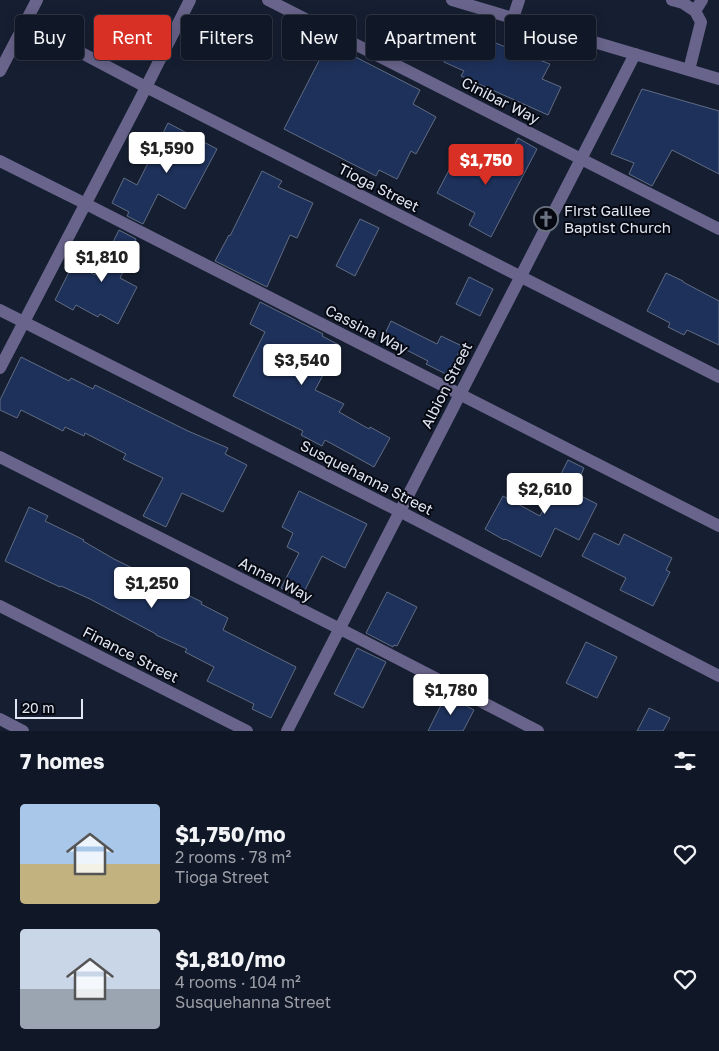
<!DOCTYPE html>
<html lang="en">
<head>
<meta charset="utf-8">
<style>
	:root { --surface:#101726; --page:#19202e; --text:#f1f3f6; --muted:#9c9fa7; --line:#303643; --accent:#d93025 }
	body { margin:0; font-family:"Golos Text",sans-serif; background:var(--page); color:var(--text); height:100vh; display:flex; flex-direction:column; font-size:19px; white-space:nowrap }
	* { box-sizing:border-box; margin:0 }
	p { font-size:16px; color:var(--muted) }
	.icon { flex:none; width:28px; height:28px; fill:none; stroke:currentColor; stroke-width:2; stroke-linecap:round; stroke-linejoin:round }
	.map { position:relative; height:731px; overflow:hidden }
	.sheet { display:flex; flex-direction:column; background:var(--surface); flex:1 }
	.sheet>* { flex:none }
	.hud { position:absolute; left:15px; top:15px; width:690px; height:45px; display:flex; gap:10px }
	.scale { position:absolute; left:15px; bottom:12px; width:68px; box-sizing:border-box; padding-left:5px; border:2px solid #dfe5f3; border-top:0; font-size:14px; line-height:18px; white-space:nowrap; color:#dfe5f3; -webkit-text-stroke:4px #060911; paint-order:stroke }
	.price { position:absolute; translate:-50% -42px; padding:0 11px; border-radius:5px; background:#fff; color:#222; font-size:16px; line-height:32px; filter:drop-shadow(0 1px 2px #0008) }
	.price::after { content:''; position:absolute; left:50%; top:30px; width:15px; height:11px; margin-left:-8px; background:inherit; clip-path:polygon(0 0,100% 0,50% 100%) }
	.price.current { background:var(--accent); color:#fff }
	ul { padding:0; list-style:none }
	li { display:flex; align-items:center; gap:15px; height:125px; padding:0 20px }
	li span { display:grid; place-items:center; flex:none; width:140px; height:100px; border-radius:5px; color:#555 }
	li>.icon { margin-inline-start:auto }
	span .icon { width:60px; height:60px; fill:#fffc; stroke-width:1 }
	li b { font-size:21px }
	h2 { display:flex; justify-content:space-between; align-items:center; height:60px; padding:0 20px; font-size:21px }
	.pill { padding:0 18px; border-radius:5px; background:var(--surface); box-shadow:0 2px 12px #0003,0 0 0 1px var(--line); font-size:18px; line-height:45px }
	.pill.current { background:var(--accent); color:#fff }
	.map>svg:first-child { display:block }
</style>
</head>
<body>
<div class="map">
<svg width="719" height="731" viewBox="0 0 719 731">
	<rect width="100%" height="100%" fill="#161f32"/>
	<g fill="#1e315a" stroke="#616c83">
		<path d="M480,37L550,64L542,79L561,87L548,115L461,76L464,71L444,62L452,44L472,54Z"/>
		<path d="M328,43L420,90L413,104L436,117L416,154L411,151L397,179L379,170L376,176L284,129Z"/>
		<path d="M642,89L719,111V174L672,150L652,186L629,174L634,163L611,154Z"/>
		<path d="M168,123L217,149L185,209L158,194L143,224L127,216L129,212L112,203L124,178L137,185Z"/>
		<path d="M518,138L537,149L491,237L469,225L475,213L437,193L459,151L501,172Z"/>
		<path d="M262,171L282,181L278,187L313,203L297,238L290,235L267,287L215,261L229,235L230,236Z"/>
		<path d="M360,219L379,228L355,276L336,266Z"/>
		<path d="M119,230L136,239L134,243L137,244L120,278L137,287L118,324L100,314L98,317L76,305L73,310L55,300L73,264L95,275L102,259L104,260Z"/>
		<path d="M666,273L683,281V282L719,301V345L687,330L684,335L668,327L670,323L647,311Z"/>
		<path d="M469,277L493,289L480,316L456,304Z"/>
		<path d="M260,302L323,334L322,336L339,345L315,390L344,404L339,412L369,429L370,427L390,438L374,467L325,440L322,446L301,435L303,431L233,396L265,332L250,324Z"/>
		<path d="M391,321L437,344L441,336L462,346L448,375L426,364L428,361L383,338Z"/>
		<path d="M21,357L69,381L71,378L93,389L95,385L188,431L228,448L225,454L247,465L223,512L182,493L166,527L143,516L163,478L123,459L126,454L85,433L84,436L65,427L63,431L21,410L17,418L0,410V400Z"/>
		<path d="M568,460L584,468L573,492L597,504L579,540L555,528L541,557L505,539L504,540L485,529L503,496L540,516Z"/>
		<path d="M299,491L367,524L345,568L322,556L301,598L281,588L299,553L287,547L293,533L282,527Z"/>
		<path d="M29,507L48,516L45,521L84,540L83,541L114,559L202,602L201,604L228,618L223,630L296,667L271,718L252,709L254,704L207,681L214,667L185,652L187,649L156,635V634L90,599L61,586L60,587L5,561Z"/>
		<path d="M594,533L619,545L624,534L672,558L666,570L670,572L653,606L620,590L626,578L582,556Z"/>
		<path d="M387,592L417,607L397,646L394,645L393,647L366,633Z"/>
		<path d="M586,642L617,657L597,698L566,683Z"/>
		<path d="M357,648L386,662L363,708L334,694Z"/>
		<path d="M446,695L474,710L463,731H428Z"/>
		<path d="M649,708L670,718L663,731H637Z"/>
	</g>
	<g fill="none" stroke-linecap="round" stroke-linejoin="round">
		<g stroke="#69648b" stroke-width="12">
			<path d="M268,0L719,229"/>
			<path d="M452,0L719,79"/>
			<path d="M672,0L683,3L695,11L701,22L689,70"/>
			<path d="M695,11L702,0"/>
			<path d="M513,18L519,0"/>
			<path d="M25,23L146,87L719,377"/>
			<path d="M0,71L37,0"/>
			<path d="M0,161L86,204L719,526"/>
			<path d="M0,310L399,511L719,676"/>
			<path d="M0,368L139,101L190,0"/>
			<path d="M0,457L352,635L538,731"/>
			<path d="M0,606L247,731"/>
			<path d="M0,719L23,731"/>
			<path d="M287,731L635,54"/>
		</g>
	</g>
	<defs>
		<symbol id="church-ring" viewBox="-11 -11 22 22"><circle r="9.5" fill="#060911" stroke="#6b7280" stroke-width="1.5"/><path d="M-1.2-6h2.4v3.5h3.3v2.4h-3.3V6h-2.4V-.1h-3.3v-2.4h3.3Z" fill="#6b7280"/></symbol>
	</defs>
	<g fill-rule="evenodd">
		<use href="#church-ring" x="532" y="205" width="28" height="28"/>
	</g>
	<g text-anchor="middle" dominant-baseline="central" stroke-width="4" stroke-linejoin="round" paint-order="stroke">
		<g font-size="15" fill="#dfe5f3" stroke="#060911">
			<text transform="translate(501 100) rotate(27)">Cinibar Way</text>
			<text transform="translate(379 187) rotate(27)">Tioga Street</text>
			<text transform="translate(367 329) rotate(27)">Cassina Way</text>
			<text transform="translate(446 385) rotate(-63)">Albion Street</text>
			<text transform="translate(367 477) rotate(27)">Susquehanna Street</text>
			<text transform="translate(276 579) rotate(27)">Annan Way</text>
			<text transform="translate(131 654) rotate(27)">Finance Street</text>
		</g>
		<g font-size="15" fill="#dfe5f3" stroke="#060911" text-anchor="start">
			<text x="564" y="210">First Galilee<tspan x="564" dy="17">Baptist Church</tspan></text>
		</g>
	</g>
</svg>
<div class="scale">20 m</div>
<b class="price" style="left:167px;top:174px">$1,590</b>
<b class="price current" style="left:486px;top:186px">$1,750</b>
<b class="price" style="left:102px;top:283px">$1,810</b>
<b class="price" style="left:302px;top:386px">$3,540</b>
<b class="price" style="left:545px;top:515px">$2,610</b>
<b class="price" style="left:152px;top:609px">$1,250</b>
<b class="price" style="left:451px;top:716px">$1,780</b>
<div class="hud">
<a class="pill">Buy</a>
<a class="pill current">Rent</a>
<a class="pill">Filters</a>
<a class="pill">New</a>
<a class="pill">Apartment</a>
<a class="pill">House</a>
</div>
</div>
<section class="sheet">
<h2>7 homes<svg class="icon" aria-label="filters" viewBox="0 0 24 24"><path d="M4 7h16M4 17h16"/><circle cx="9" cy="7" r="2"/><circle cx="15" cy="17" r="2"/></svg></h2>
<ul>
<li><span style="background:linear-gradient(#a9c7e8 60%,#c2b280 0)"><svg class="icon" aria-label="home" viewBox="0 0 24 24"><path d="M3 11l9-7 9 7M6 9v11h12V9"/></svg></span><div><b>$1,750/mo</b><p>2 rooms · 78 m²</p><p>Tioga Street</p></div><svg class="icon" aria-label="heart" viewBox="0 0 24 24"><path d="M12 20l-8-8c-3-5 5-10 8-4 3-6 11-1 8 4z"/></svg></li>
<li><span style="background:linear-gradient(#c9d6e8 60%,#9aa5b1 0)"><svg class="icon" aria-label="home" viewBox="0 0 24 24"><path d="M3 11l9-7 9 7M6 9v11h12V9"/></svg></span><div><b>$1,810/mo</b><p>4 rooms · 104 m²</p><p>Susquehanna Street</p></div><svg class="icon" aria-label="heart" viewBox="0 0 24 24"><path d="M12 20l-8-8c-3-5 5-10 8-4 3-6 11-1 8 4z"/></svg></li>
</ul>
</section>
</body>
</html>
